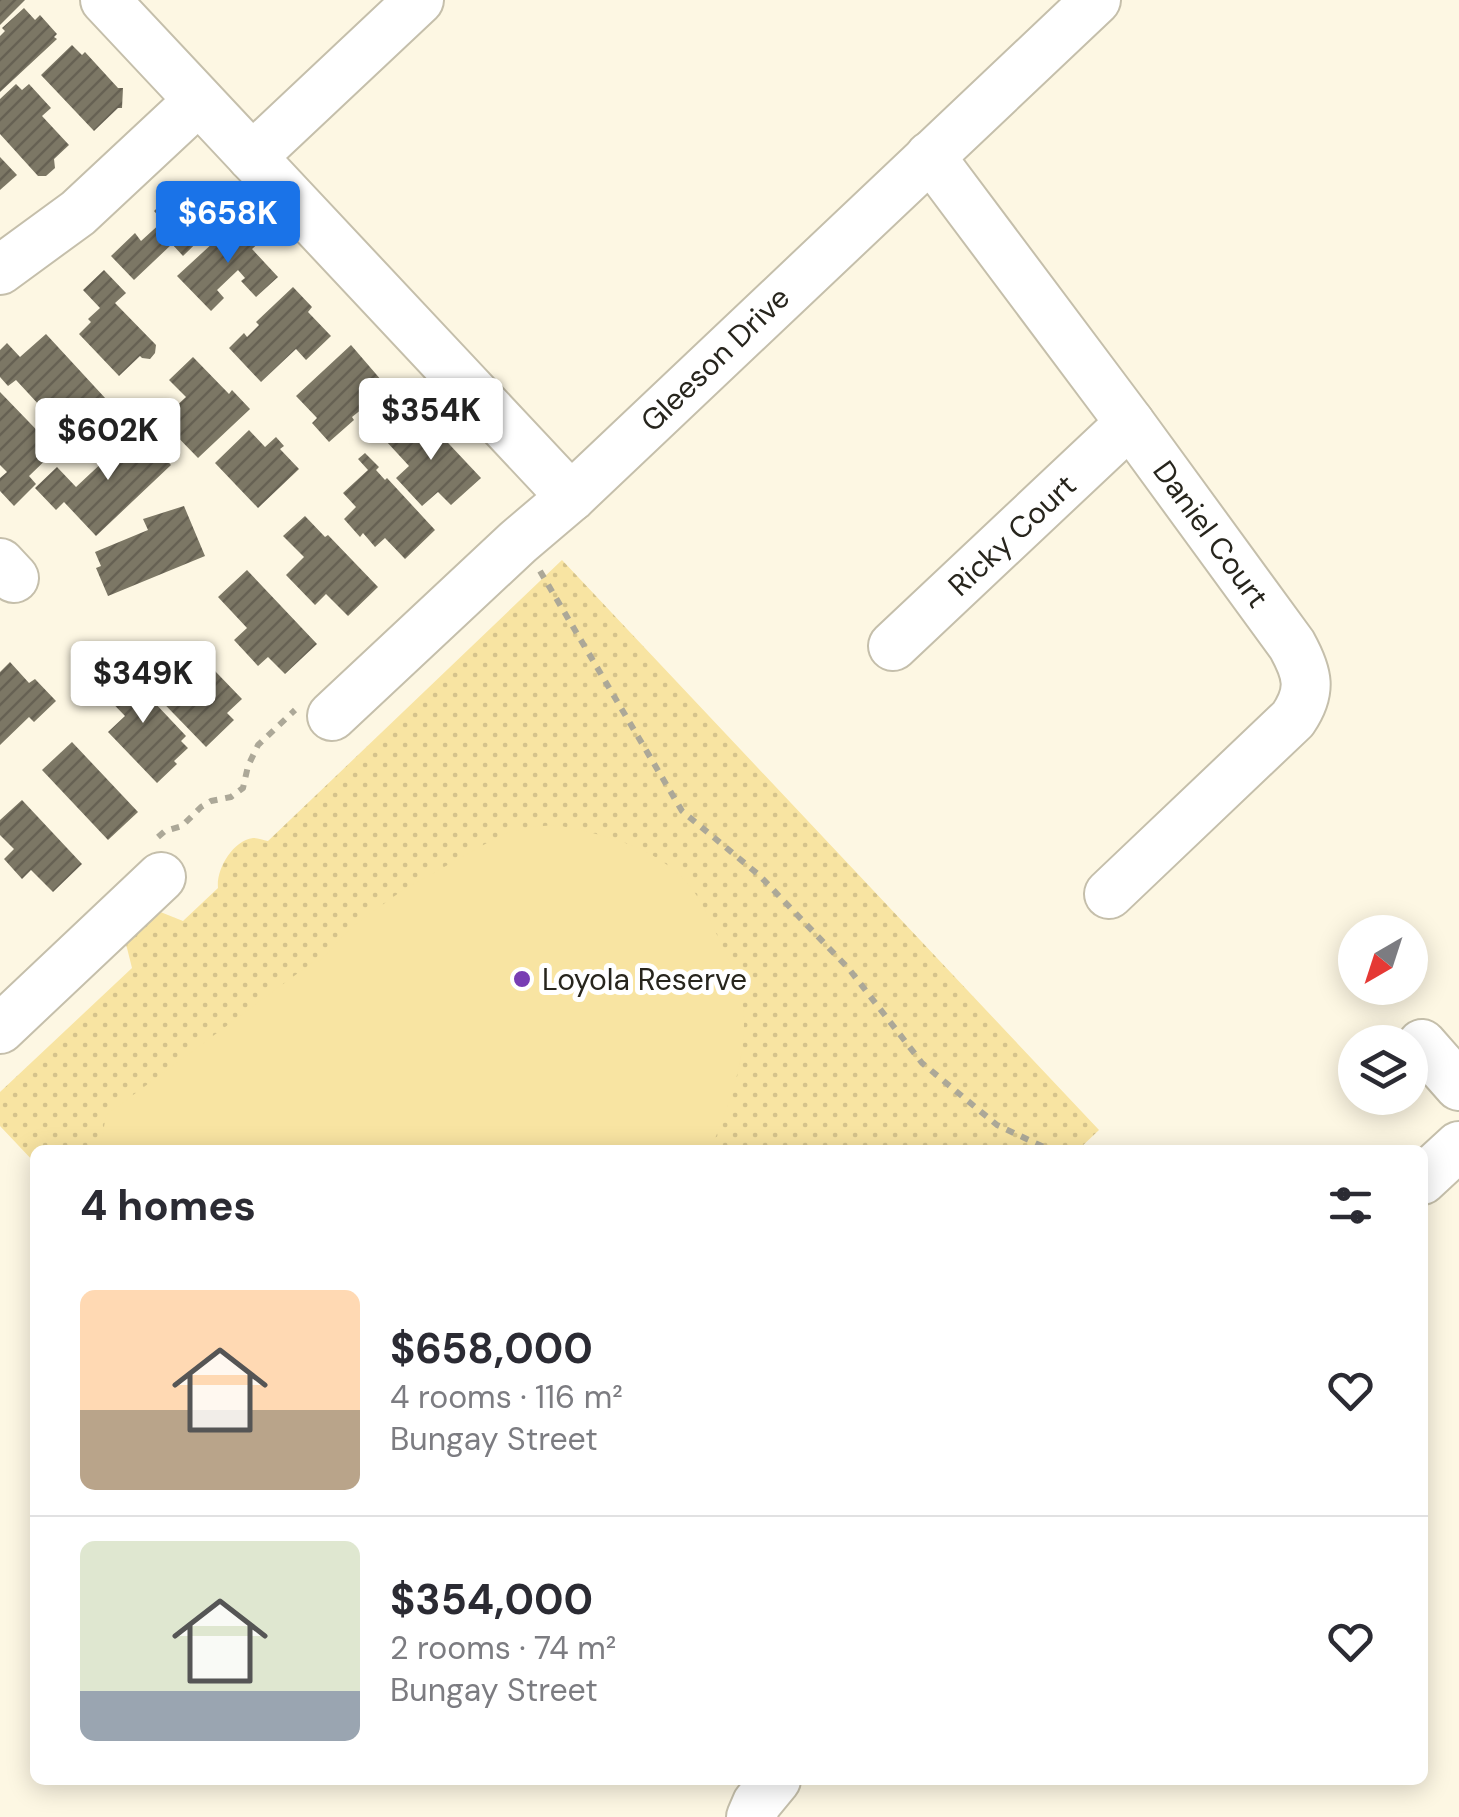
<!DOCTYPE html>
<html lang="en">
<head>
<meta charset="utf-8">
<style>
	:root { --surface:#fff; --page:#f7f7f7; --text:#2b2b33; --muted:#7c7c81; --line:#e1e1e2; --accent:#1a73e8 }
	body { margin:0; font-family:"DM Sans",sans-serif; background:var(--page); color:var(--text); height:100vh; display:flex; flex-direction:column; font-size:38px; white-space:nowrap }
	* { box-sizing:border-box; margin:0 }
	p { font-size:32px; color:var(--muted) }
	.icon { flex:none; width:55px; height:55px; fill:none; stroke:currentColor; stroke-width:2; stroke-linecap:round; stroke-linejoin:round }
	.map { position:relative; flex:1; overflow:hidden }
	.side { position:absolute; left:30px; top:1145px; width:1398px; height:640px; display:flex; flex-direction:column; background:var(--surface); border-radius:15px; box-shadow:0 5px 25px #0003 }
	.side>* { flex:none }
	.needle { width:65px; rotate:219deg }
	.tools { position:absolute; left:1338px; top:915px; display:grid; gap:20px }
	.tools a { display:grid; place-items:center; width:90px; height:90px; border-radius:50%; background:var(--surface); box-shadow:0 5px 25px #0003; font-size:50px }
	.price { position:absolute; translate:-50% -85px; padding:0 22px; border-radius:10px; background:#fff; color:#222; font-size:32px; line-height:65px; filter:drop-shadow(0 2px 5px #0008) }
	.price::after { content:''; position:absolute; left:50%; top:60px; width:30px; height:22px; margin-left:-15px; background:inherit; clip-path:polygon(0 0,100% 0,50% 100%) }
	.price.on { background:var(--accent); color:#fff }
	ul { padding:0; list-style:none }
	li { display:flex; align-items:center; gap:30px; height:250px; padding:0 50px }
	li+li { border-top:2px solid var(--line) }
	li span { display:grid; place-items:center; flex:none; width:280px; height:200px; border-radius:15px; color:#555 }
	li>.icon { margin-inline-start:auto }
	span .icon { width:120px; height:120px; fill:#fffc; stroke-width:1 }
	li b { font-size:42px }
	h2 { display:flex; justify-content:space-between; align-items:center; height:120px; padding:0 50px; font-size:42px }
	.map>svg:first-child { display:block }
</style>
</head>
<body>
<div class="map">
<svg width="1459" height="1817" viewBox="0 0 1459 1817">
	<defs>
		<pattern id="grass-dots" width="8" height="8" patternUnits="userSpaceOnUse" patternTransform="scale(2.5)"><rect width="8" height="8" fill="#f8e4a2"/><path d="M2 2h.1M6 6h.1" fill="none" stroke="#d5c38b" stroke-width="1.8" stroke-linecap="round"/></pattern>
		<pattern id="building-hatch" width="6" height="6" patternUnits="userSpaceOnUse" patternTransform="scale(2.5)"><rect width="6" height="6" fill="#7c7765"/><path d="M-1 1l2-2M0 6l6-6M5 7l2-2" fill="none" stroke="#666153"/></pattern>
	</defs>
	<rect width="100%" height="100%" fill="#fdf7e3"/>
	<path fill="url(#grass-dots)" d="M562,560L1099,1130L1078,1150H35V1163L0,1126V1092L132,968L124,936L153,909L183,921L218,888C216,870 232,841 253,838C258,838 263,840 268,841Z"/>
	<path fill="#f8e4a2" d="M556,825C607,835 667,849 697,896C705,909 711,923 718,937C729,962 743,989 744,1017C745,1063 729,1108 710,1150H105L101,1145L106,1115L313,962L316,965L353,926L403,890L503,834L531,827Z"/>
	<g fill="url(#building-hatch)">
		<path d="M0,0H25L0,25Z"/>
		<path d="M24,8L35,20L40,15L57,34L54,37L57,39L0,92V36L5,31L2,28Z"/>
		<path d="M72,45L82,55L85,52L118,88H123L122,108H118L94,131L41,75Z"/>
		<path d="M16,84L22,90L29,84L51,108L42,116L69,145L54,159L55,168L46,176H38L0,134V99Z"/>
		<path d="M0,157L17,175L0,190Z"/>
		<path d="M182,184L196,199L206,190L216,200L209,207L221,219L183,256L172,244L134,280L111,256L135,233L141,241L163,221L154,211Z"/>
		<path d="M240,218L261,241L252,249L278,277L256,297L241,281L245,278L238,270L217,290L224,298L211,311L177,276Z"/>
		<path d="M104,270L126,293L115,303L156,345L155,353L150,359L142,358L140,356L119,376L79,334L91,322L88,319L100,308L83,290Z"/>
		<path d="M293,287L312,307L308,312L331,336L306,360L296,349L261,382L229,348L244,333L247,337L259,325L256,322Z"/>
		<path d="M46,334L106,399L79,424L70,414L64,420L47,402L41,407L16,380L8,386L0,377V350L7,343L20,357Z"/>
		<path d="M351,345L388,388L364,411L362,409L352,417L354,420L329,442L312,423L317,418L296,396Z"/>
		<path d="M193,357L229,394L232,390L250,409L198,458L161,420L186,397L169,380Z"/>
		<path d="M0,392L56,450L29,476L36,484L14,506L0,491V478L7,472L0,465Z"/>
		<path d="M418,411L481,478L451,505L438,492L422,506L396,478L409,466L386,441Z"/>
		<path d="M138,429L171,465L96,536L64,502L56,510L35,488L57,467L76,487Z"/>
		<path d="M249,430L265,447L276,437L284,446L280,449L299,469L258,508L215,463Z"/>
		<path d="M365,453L379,467L376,470L385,480L387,478L435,530L405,559L385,538L375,547L363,533L360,537L344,519L356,507L343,493L368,470L358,459Z"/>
		<path d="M184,506L205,556L108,596L96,568L101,566L95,552L148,530L143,519Z"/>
		<path d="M305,516L325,537L328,535L378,587L348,616L326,594L315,605L286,575L304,557L283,536Z"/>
		<path d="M247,570L317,644L285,674L268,657L258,666L234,640L247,628L218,597Z"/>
		<path d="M173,656L200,685L215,671L242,699L227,713L234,720L206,747L144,683Z"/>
		<path d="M10,662L29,683L35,679L56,701L34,722L29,717L0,745V672Z"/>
		<path d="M120,666L186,736L181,741L188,748L174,761L177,764L157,783L108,732L125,716L97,687Z"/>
		<path d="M72,742L138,812L108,840L42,770Z"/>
		<path d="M22,800L82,864L53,892L31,870L22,879L4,859L14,849L0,835V820Z"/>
	</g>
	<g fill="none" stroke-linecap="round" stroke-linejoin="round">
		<defs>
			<g id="minor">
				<path d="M105,0L571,497"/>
				<path d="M930,156L1130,423L1292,645C1308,674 1312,691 1293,719L1109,894"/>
				<path d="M252,157L419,0"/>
				<path d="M0,270L78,213L198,101"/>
				<path d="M0,563L14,578"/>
				<path d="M893,646L1130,423"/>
				<path d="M332,716L518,542L571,497L1096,0"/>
				<path d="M0,1029L161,877"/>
				<path d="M1422,1044L1459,1086"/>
				<path d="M1422,1180L1459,1146"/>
				<path d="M751,1817L757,1803L776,1780"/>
			</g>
		</defs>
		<use href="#minor" stroke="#c5bfab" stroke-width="52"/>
		<g stroke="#aca898" stroke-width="6" stroke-dasharray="8 8" stroke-linecap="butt">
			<path d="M540,571L682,811L759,875L849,969L922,1063L997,1125L1050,1150"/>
			<path d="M158,837L165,831L182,826L201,807L211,801L231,797L243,788L248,766L258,745L295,710"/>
		</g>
		<use href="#minor" stroke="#fff" stroke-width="48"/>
	</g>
	<circle fill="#783db3" stroke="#fff" stroke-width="4" cx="522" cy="979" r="10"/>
	<g text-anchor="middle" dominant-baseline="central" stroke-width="10" stroke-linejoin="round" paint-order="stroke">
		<g font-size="30" fill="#27251d" stroke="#fff">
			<text transform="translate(715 359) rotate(-44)">Gleeson Drive</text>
			<text transform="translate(1211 534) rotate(54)">Daniel Court</text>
			<text transform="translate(1012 535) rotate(-43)">Ricky Court</text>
		</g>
		<g font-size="30" fill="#27251d" stroke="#fff" text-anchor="start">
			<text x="542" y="979">Loyola Reserve</text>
		</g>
	</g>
</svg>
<div class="tools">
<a><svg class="needle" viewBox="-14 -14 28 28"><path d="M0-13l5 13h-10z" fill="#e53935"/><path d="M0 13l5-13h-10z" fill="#7c7c81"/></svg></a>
<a><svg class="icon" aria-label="layers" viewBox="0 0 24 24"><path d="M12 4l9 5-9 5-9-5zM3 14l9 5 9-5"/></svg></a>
</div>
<b class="price on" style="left:228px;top:266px">$658K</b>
<b class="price" style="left:431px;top:463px">$354K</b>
<b class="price" style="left:108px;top:483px">$602K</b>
<b class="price" style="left:143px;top:726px">$349K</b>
<section class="side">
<h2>4 homes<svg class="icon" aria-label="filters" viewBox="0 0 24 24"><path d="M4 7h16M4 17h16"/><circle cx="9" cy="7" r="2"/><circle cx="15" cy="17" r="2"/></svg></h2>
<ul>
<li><span style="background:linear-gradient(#ffd9b3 60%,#b9a48a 0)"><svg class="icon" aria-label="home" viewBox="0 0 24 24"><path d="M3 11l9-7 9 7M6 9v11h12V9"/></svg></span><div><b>$658,000</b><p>4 rooms · 116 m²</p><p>Bungay Street</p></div><svg class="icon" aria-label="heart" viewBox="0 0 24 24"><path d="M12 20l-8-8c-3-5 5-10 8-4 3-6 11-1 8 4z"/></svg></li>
<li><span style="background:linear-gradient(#dfe7d0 75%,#9aa5b1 0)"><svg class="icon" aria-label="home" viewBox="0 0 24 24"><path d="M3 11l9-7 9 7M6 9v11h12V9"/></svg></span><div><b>$354,000</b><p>2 rooms · 74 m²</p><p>Bungay Street</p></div><svg class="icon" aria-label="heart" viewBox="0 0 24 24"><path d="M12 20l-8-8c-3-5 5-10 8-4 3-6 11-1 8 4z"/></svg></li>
</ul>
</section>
</div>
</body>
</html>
